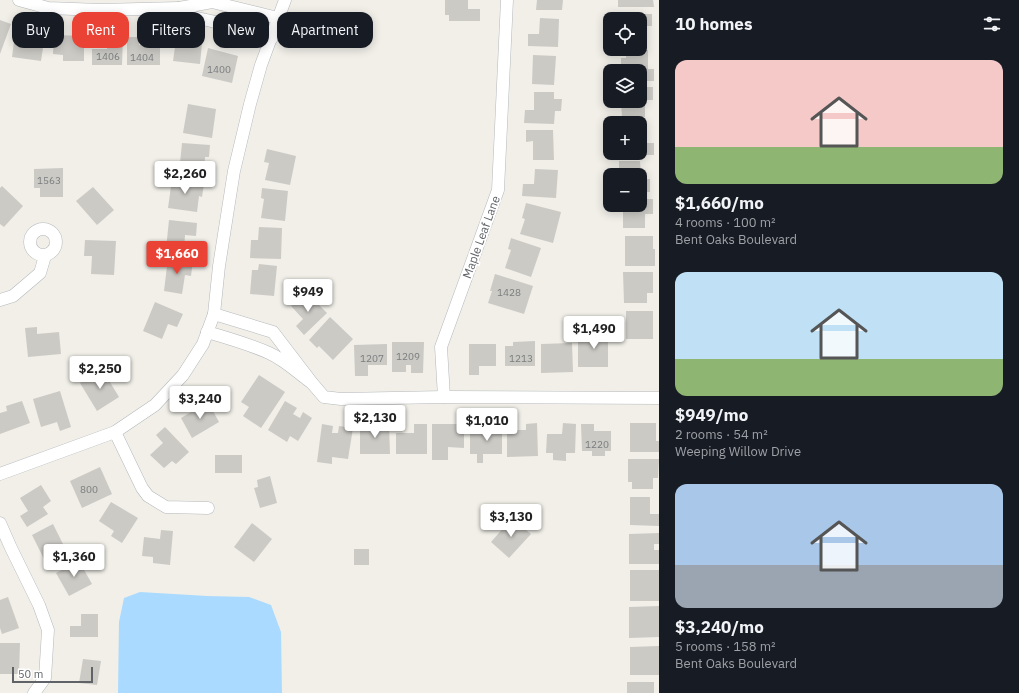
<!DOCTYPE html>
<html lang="en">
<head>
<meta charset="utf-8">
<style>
	:root { --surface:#171b24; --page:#242831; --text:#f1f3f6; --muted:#9ea1a6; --accent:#ea4335 }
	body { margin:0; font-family:"IBM Plex Sans",sans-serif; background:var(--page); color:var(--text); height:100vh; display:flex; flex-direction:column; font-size:15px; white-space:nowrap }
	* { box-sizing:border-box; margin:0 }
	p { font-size:13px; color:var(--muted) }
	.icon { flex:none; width:22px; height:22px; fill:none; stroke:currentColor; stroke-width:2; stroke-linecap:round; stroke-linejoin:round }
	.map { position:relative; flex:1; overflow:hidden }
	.panel { display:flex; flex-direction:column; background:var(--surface); width:360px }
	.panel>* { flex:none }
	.hud { position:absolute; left:12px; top:12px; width:380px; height:36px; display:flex; gap:8px }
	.buttons { position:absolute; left:603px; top:12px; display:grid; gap:8px }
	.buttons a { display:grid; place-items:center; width:44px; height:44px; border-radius:8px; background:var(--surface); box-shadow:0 2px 10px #0003; font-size:20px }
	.scale { position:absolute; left:12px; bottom:10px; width:81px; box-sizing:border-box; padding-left:4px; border:2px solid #5f6368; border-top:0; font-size:11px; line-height:14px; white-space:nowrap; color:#5f6368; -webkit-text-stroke:3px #fff; paint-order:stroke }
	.price { position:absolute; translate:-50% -34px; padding:0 9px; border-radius:4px; background:#fff; color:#222; font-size:13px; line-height:26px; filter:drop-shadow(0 1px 2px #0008) }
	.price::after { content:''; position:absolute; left:50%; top:24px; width:12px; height:9px; margin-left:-6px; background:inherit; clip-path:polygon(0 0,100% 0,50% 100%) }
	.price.current { background:var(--accent); color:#fff }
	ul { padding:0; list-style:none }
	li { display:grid; align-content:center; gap:8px; height:212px; padding:0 16px }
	li span { display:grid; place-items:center; height:124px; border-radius:12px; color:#555 }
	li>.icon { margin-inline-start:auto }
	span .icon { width:72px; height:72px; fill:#fffc; stroke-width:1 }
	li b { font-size:17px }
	h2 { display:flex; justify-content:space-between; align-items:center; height:48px; padding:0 16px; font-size:17px }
	.tag { padding:0 14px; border-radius:12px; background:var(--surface); box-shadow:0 2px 10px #0003; font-size:14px; line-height:36px }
	.tag.current { background:var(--accent); color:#fff }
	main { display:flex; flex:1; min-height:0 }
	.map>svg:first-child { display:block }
</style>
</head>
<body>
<main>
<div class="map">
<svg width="659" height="693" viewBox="0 0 659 693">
	<rect width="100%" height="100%" fill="#f1efe8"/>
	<path fill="#aadaff" d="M140,592L207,596L249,597L271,605L281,632L282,693H118L119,622L124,598Z"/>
	<g fill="#cccac5">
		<path d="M445,0H468V9H480V21H449V15H445Z"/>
		<path d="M537,0H563L562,10H536Z"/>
		<path d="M618,0H653L654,7H618Z"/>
		<path d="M624,14H652V26H644V43H640V19H624Z"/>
		<path d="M540,18L559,19L558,47L528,46V34H539Z"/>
		<path d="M0,20L11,24L0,54Z"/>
		<path d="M16,26L30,28L28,39L44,41L41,61L12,57Z"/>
		<path d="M54,35L84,36V61H63V55L53,54Z"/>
		<path d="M107,37H123L122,65H92V49H107Z"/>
		<path d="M127,37H139V45H160V65H127Z"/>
		<path d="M176,40L202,43L200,64L173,61Z"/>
		<path d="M208,48L238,56L232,83L202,76Z"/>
		<path d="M626,50H648V69H654V81H640V71H621V58H626Z"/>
		<path d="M533,55L556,56L554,85L532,84Z"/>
		<path d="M640,87H653V100H645V117L622,118L621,101H640Z"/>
		<path d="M534,92H554V99H562L561,111H555L554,124L524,123L525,110H534Z"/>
		<path d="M188,104L216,109L212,138L183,133Z"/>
		<path d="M640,126H644V143H654V155H623V153H640Z"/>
		<path d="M526,130H553L554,160H533V141L526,142Z"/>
		<path d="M182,143L210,145L209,157H205L204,175L179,173Z"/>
		<path d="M267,149L296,156L290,185L265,180L269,163L264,162Z"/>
		<path d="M619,161H640L641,175H619Z"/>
		<path d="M63,168V197H40V188H34V169Z"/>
		<path d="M535,169L558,170L556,198L522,196L523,184H534Z"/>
		<path d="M172,179L204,184L202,197L199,196L197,212L168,208Z"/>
		<rect x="640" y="179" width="10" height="13"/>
		<path d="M2,186L23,206L4,227L0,224V188Z"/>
		<path d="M93,187L114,210L97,225L76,201Z"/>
		<path d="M262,188L288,191L285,221L261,218L264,199L261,198Z"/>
		<path d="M640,199H653V214H645V228H623V205H640Z"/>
		<path d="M526,203L561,212L553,243L520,234L525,219L522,218Z"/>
		<path d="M169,220L197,223L196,236L185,235L184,251L166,249Z"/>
		<path d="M259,227L282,228L281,259L250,258L251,240H258Z"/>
		<path d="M625,236H653V249H655V266H625Z"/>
		<path d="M511,238L541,248L531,277L505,268L511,250L508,249Z"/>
		<path d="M85,240L116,241L114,275L91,274L92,256H84Z"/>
		<path d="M168,258L193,261L191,276L185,275L182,294L164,291Z"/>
		<path d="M259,264L277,266L274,296L250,294L252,270H258Z"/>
		<path d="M623,272H653V293H647V303H624Z"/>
		<path d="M495,274L533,286L524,314L488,303L492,291H490Z"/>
		<path d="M306,292L327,313L304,335L296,326L303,319L291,306Z"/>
		<path d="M155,302L183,314L177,327L168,324L162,339L143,331Z"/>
		<rect x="626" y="311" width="27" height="28"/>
		<path d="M330,317L353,339L333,360L319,346L317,348L309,340Z"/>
		<path d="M37,327V334L59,332L61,354L28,357L25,328Z"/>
		<path d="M588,332H608V367H578V337H588Z"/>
		<path d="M535,341V366H505V346H513V342Z"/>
		<path d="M392,342H424L423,373H411V365H406V372H392Z"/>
		<path d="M572,343L573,372L541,373V344Z"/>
		<path d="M387,344V365H368V376H355L354,345Z"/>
		<path d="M469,344H496V366H479V375H469Z"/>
		<path d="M102,369L119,397L97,411L80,383Z"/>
		<path d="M259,375L285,392L261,428L243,416L249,407L241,402Z"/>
		<path d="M60,391L71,427L60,431L57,422L41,427L33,399Z"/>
		<path d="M22,401L30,423L0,434V413L7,411L6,406Z"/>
		<path d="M285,401L297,408L293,414L300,418L303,412L312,418L298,441L290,436L287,442L268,430Z"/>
		<path d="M208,402L219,422L192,438L181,418Z"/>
		<path d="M537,423L538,456L507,457V430H526V424Z"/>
		<path d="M563,423L576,424L575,453H566V461L553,460V453H546L547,434H562Z"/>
		<path d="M630,423H656V441H659V452H630Z"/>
		<path d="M322,424L333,426L332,433H338L339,426L353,428L348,459L332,457V464L317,462Z"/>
		<path d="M389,424L390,454H360V425Z"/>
		<path d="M414,424H427V454H396V433H414Z"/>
		<path d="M432,424H464V448L448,447V460H432Z"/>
		<path d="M488,424H502V454H483V463H477V454H470V434H488Z"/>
		<path d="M581,424H594V431H611V451H605V456H592V451H582Z"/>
		<path d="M165,427L189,452L176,464L172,461L164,468L150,455L163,443L156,435Z"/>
		<rect x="215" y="455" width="27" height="18"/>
		<path d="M628,459H659L658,478H653V489H632V482H628Z"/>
		<path d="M100,467L112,494L82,508L70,481Z"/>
		<path d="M270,476L277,503L260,508L254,488L258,487L257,480Z"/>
		<path d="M41,485L51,501L43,507L48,514L27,527L20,516L28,511L20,498Z"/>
		<path d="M630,497H650V514H659V526L630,525Z"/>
		<path d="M111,502L138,518L122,543L111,536L114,531L99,521Z"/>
		<path d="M512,518L531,534L509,558L491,542Z"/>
		<path d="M252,523L272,539L254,562L234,547Z"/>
		<path d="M53,524L66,550L45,561L32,535Z"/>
		<path d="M161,530L173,531L170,565L153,563V557L142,556L144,537L160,539Z"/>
		<path d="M659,533V544H654V550H659V564H629V534Z"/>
		<rect x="354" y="549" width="15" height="16"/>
		<path d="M79,561L92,584L69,596L56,573Z"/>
		<rect x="630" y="570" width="29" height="31"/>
		<path d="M8,597L19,628L2,634L0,628V600Z"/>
		<path d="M659,606V637L629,638V607Z"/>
		<path d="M81,614H98V637H70V626H81Z"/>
		<path d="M0,643H20L19,674H0Z"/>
		<path d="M659,646V675H630V647Z"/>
		<path d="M83,659L101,661L97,685L79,683Z"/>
		<rect x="627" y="682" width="27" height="11"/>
	</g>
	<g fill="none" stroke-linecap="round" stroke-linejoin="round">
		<defs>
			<g id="minor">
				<path d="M19,0L48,8L100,10L179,8"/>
				<path d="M272,38L211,21L184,15L179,8L212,2L278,18"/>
				<circle cx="43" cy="242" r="13"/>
				<path d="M0,300L13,296L40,273L45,256"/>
				<path d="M207,332C228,338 249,344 269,353C285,360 298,373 312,383L273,332L214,314"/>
				<path d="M312,383L324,397L341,399L444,397L659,398"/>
				<path d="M444,397L441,347L498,190L507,0"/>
				<path d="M115,432L142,488L148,496L166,507L208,508"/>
				<path d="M0,474L115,432L155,405L183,375L203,344L214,314L219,266L234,171L250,104L261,65L285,0"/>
				<path d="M0,523L11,548L39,605L48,630L45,678L34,693"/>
			</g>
		</defs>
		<use href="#minor" stroke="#b5b8bc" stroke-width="13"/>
		<use href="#minor" stroke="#fff" stroke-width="12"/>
	</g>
	<g text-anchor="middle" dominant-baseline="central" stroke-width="3.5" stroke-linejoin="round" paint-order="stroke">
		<g font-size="10" fill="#7a7d7f">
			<text x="108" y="56">1406</text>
			<text x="142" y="57">1404</text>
			<text x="219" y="69">1400</text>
			<text x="49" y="180">1563</text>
			<text x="509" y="292">1428</text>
			<text x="408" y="356">1209</text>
			<text x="372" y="358">1207</text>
			<text x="521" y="358">1213</text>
			<text x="597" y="444">1220</text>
			<text x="89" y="489">800</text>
		</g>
		<g font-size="12" fill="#5f6368" stroke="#fff">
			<text transform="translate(481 237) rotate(-70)">Maple Leaf Lane</text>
		</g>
	</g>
</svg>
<div class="buttons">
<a><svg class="icon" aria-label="locate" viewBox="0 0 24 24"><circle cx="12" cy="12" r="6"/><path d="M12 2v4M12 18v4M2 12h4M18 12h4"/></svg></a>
<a><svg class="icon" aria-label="layers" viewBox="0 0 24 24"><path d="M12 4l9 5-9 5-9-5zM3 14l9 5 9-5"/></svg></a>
<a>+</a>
<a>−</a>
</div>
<div class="scale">50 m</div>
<b class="price" style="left:185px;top:195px">$2,260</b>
<b class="price current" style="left:177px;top:275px">$1,660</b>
<b class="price" style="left:308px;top:313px">$949</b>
<b class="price" style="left:594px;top:350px">$1,490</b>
<b class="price" style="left:100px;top:390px">$2,250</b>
<b class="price" style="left:200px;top:420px">$3,240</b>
<b class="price" style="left:375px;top:439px">$2,130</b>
<b class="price" style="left:487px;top:442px">$1,010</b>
<b class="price" style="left:511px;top:538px">$3,130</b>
<b class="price" style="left:74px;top:578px">$1,360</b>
<div class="hud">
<a class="tag">Buy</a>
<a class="tag current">Rent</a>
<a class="tag">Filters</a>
<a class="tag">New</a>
<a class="tag">Apartment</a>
</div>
</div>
<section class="panel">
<h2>10 homes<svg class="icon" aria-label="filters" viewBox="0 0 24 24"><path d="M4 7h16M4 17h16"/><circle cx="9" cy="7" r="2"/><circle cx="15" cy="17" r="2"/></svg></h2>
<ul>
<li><span style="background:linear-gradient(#f6c9c9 70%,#8fb573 0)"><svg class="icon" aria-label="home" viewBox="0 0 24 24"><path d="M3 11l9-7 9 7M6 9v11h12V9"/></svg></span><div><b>$1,660/mo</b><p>4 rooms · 100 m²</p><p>Bent Oaks Boulevard</p></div></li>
<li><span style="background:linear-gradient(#bfe0f5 70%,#8fb573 0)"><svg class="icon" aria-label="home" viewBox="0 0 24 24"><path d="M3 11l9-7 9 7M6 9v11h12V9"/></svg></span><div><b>$949/mo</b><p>2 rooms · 54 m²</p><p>Weeping Willow Drive</p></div></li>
<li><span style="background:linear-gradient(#a9c7e8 65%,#9aa5b1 0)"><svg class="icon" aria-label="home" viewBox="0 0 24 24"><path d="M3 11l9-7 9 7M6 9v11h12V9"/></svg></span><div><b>$3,240/mo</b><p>5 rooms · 158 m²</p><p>Bent Oaks Boulevard</p></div></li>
</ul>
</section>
</main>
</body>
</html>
